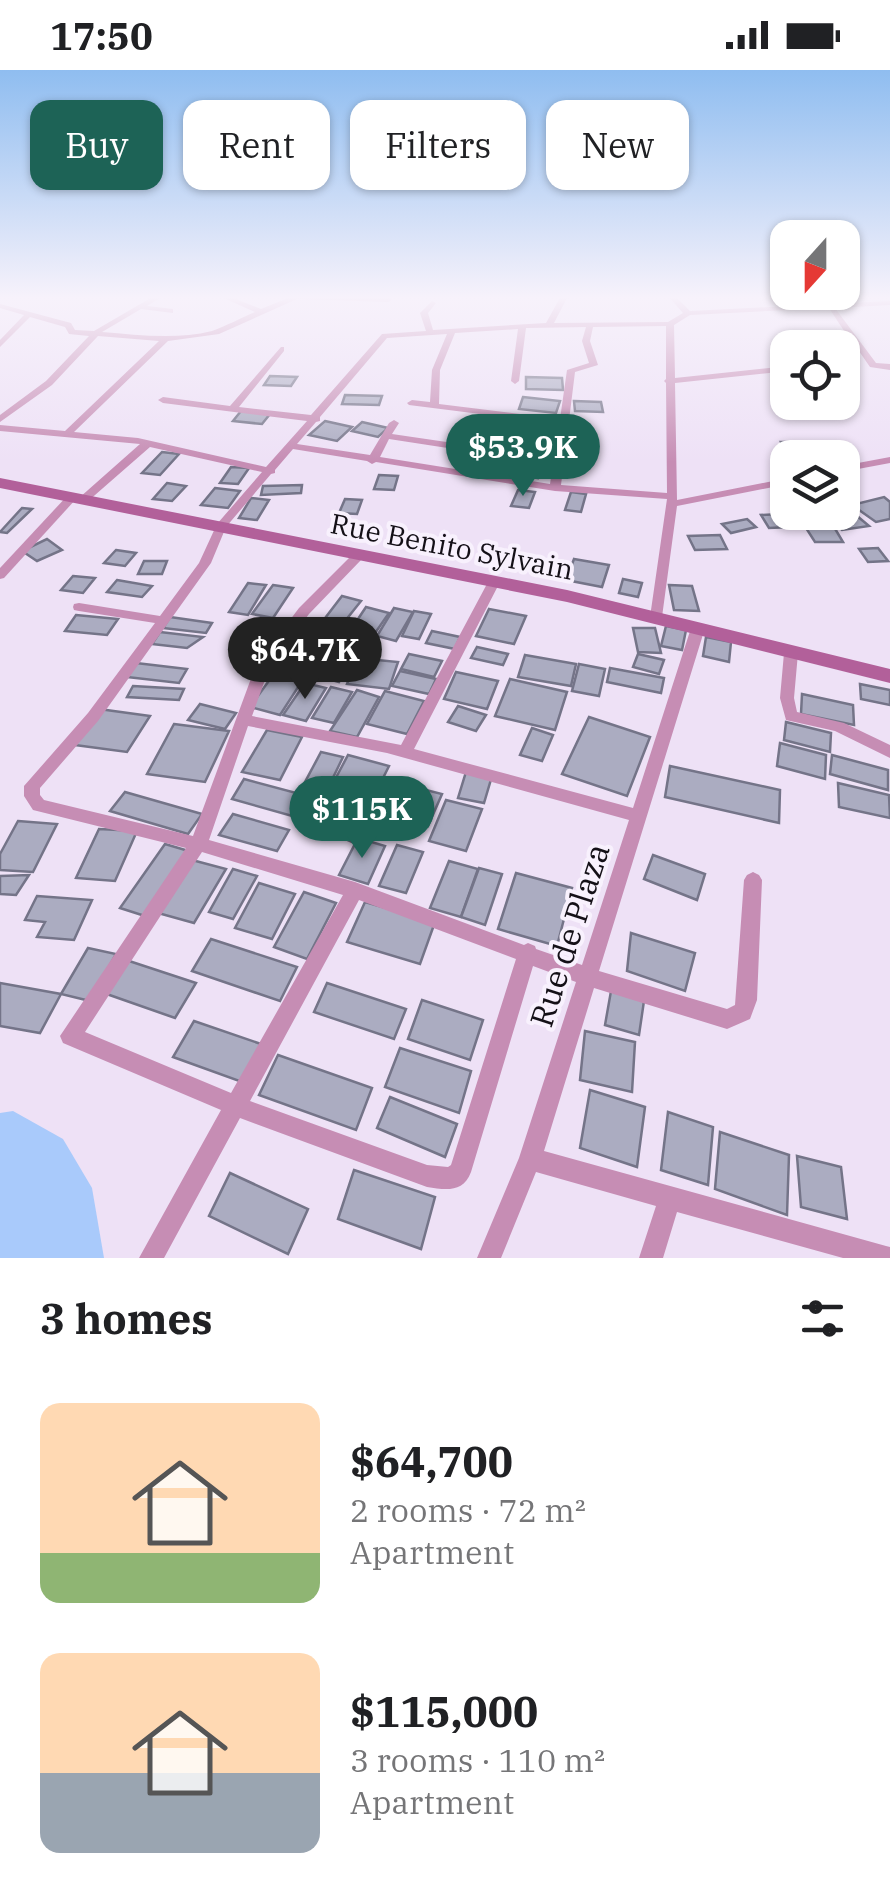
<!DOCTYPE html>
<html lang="en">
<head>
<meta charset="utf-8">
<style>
	:root { --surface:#fff; --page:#f6f6f6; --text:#202124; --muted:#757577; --accent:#1d6356 }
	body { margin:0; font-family:"IBM Plex Serif",serif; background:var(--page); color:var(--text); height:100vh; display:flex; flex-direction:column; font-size:38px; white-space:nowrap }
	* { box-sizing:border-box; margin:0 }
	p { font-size:32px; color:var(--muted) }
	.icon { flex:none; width:55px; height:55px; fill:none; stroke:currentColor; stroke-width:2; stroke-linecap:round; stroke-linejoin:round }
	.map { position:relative; height:1188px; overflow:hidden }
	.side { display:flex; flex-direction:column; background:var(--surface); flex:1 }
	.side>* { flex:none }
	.guide { position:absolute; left:30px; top:30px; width:830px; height:90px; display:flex; gap:20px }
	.needle { width:65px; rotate:201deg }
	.controls { position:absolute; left:770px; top:150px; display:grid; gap:20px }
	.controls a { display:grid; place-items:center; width:90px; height:90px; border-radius:20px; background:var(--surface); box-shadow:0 2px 8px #0004; font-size:50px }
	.price { position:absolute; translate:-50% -85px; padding:0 22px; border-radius:35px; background:var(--accent); color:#fff; font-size:32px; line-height:65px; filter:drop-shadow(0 2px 5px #0008) }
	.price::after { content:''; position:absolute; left:50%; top:60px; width:30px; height:22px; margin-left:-15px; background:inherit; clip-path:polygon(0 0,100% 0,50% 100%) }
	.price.on { background:#222; color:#fff }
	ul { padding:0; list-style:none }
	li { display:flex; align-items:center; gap:30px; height:250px; padding:0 40px }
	li span { display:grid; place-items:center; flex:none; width:280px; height:200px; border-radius:20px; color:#555 }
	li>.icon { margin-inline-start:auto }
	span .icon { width:120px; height:120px; fill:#fffc; stroke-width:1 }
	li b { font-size:42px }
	h2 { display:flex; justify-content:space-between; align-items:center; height:120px; padding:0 40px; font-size:42px }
	.chip { padding:0 35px; border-radius:20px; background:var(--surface); box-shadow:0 2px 8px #0004; font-size:35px; line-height:90px }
	.chip.on { background:var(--accent); color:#fff }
	.status { display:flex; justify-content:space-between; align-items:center; height:70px; padding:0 50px; background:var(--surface); direction:ltr }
	.status svg { height:28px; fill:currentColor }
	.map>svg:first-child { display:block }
</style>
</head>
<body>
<div class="status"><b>17:50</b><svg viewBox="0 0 49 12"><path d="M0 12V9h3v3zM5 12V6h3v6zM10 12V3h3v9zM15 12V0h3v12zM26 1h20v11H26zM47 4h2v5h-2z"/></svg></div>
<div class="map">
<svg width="890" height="1188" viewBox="0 0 890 1188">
	<rect width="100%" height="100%" fill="#eee1f6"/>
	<path fill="#a9cafb" d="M13,1041L63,1069L92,1118L104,1188H0V1043Z"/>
	<g fill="#abacc1" stroke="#747488" stroke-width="2.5">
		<path d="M270,306L297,307L291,316L264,315Z"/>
		<path d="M526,307L562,308L563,320L526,319Z"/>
		<path d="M345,325L382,326L379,335L342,334Z"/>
		<path d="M523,327L560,331L556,343L519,339Z"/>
		<path d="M574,331L601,332L603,342L575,341Z"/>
		<path d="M241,341L270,344L262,354L233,351Z"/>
		<path d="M325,351L352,357L337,371L309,365Z"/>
		<path d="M362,352L388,358L378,367L352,361Z"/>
		<path d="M522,356L541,358L534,374L515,371Z"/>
		<path d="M781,372H799L807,387L789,386Z"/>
		<path d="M162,382L179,384L160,405L142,403Z"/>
		<path d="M475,383L495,385L487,402L466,399Z"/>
		<path d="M523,390L544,392L538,408L517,405Z"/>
		<path d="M231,397L249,398L238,414L220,413Z"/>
		<path d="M379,405L398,406L394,420L374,419Z"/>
		<path d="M167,413L186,416L172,431L153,429Z"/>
		<path d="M302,415L301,423L261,425L263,416Z"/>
		<path d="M215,418L240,421L228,438L201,435Z"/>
		<path d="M518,420L535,422L529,438L511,436Z"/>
		<path d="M571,422L586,424L581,442L565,440Z"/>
		<path d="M884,427L890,432V449L876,452L852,435Z"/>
		<path d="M251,428L269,430L257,450L239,448Z"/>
		<path d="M345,429L362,430L357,444L339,443Z"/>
		<path d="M844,435L869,456L842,460L822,442H842Z"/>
		<path d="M22,438L32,439L7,463L0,462Z"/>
		<path d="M781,444L790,457L769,458L761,445Z"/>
		<path d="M747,449L756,457L731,463L722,454Z"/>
		<path d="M834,457L843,472H815L806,458Z"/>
		<path d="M720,465L727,479L695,480L688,466Z"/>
		<path d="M47,469L62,480L37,491L22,481Z"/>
		<path d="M878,478L888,491L868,492L859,479Z"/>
		<path d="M116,480L136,483L125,496L104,493Z"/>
		<path d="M574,489L609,495L602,517L566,510Z"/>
		<path d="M144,491H167L162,504H138Z"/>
		<path d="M73,506L95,508L83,523L61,520Z"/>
		<path d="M623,509L642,513L638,527L619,523Z"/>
		<path d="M117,510L152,516L142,527L107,522Z"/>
		<path d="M248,513L266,515L248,545L229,542Z"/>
		<path d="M273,515L293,518L273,548L252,544Z"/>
		<path d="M669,515L692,516L699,541L674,540Z"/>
		<path d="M342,526L361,531L337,561L319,556Z"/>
		<path d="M366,537L389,543L373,566L350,561Z"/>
		<path d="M394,538L413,542L396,571L377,566Z"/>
		<path d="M489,539L526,546L514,574L476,566Z"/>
		<path d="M414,541L431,544L419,569L402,566Z"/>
		<path d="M76,545L118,549L107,565L65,561Z"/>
		<path d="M170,547L212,553L206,563L163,558Z"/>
		<path d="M666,556L686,560L682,580L661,576Z"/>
		<path d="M633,558H655L661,583L638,582Z"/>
		<path d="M432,561L460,567L455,579L426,573Z"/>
		<path d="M160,562L203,567L187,578L152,574Z"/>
		<path d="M706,567L731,572L729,592L703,586Z"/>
		<path d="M302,569L329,576L310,604L282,597Z"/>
		<path d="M477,577L508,584L503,595L471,588Z"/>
		<path d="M332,578L357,584L339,612L313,605Z"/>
		<path d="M409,584L442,591L434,607L401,599Z"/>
		<path d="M638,584L664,590L659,604L633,597Z"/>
		<path d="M525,585L576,594L571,616L518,607Z"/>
		<path d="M357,588L398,592L389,619L347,614Z"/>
		<path d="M136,593L187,599L179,613L127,607Z"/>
		<path d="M579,594L605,599L599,626L572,621Z"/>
		<path d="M610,598L664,608L661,623L607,612Z"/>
		<path d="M276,601L304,608L280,645L250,637Z"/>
		<path d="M400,601L436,609L429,624L392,616Z"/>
		<path d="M456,602L498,611L487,639L444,629Z"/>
		<path d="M510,609L567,622L555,660L495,646Z"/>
		<path d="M305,613L326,618L306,651L283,645Z"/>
		<path d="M860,614L890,620V635L861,629Z"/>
		<path d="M133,616L184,619L179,630L127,627Z"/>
		<path d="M331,617L352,622L334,653L312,648Z"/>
		<path d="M357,620L379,627L357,667L330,661Z"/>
		<path d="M385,621L424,631L407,664L367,654Z"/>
		<path d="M802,624L853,635L854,655L801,644Z"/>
		<path d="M200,634L236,643L225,659L188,650Z"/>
		<path d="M458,636L486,645L476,661L448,652Z"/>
		<path d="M99,639L150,646L127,682L75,675Z"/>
		<path d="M589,647L650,667L627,726L562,704Z"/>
		<path d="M786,652L831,663L830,682L784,670Z"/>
		<path d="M174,654L229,661L205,712L147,704Z"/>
		<path d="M532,658L553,665L542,691L520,685Z"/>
		<path d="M267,660L302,667L280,710L242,702Z"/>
		<path d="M780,673L826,685L825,709L777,696Z"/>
		<path d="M321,682L343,687L328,718L305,712Z"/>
		<path d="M348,685L389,696L373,728L331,717Z"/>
		<path d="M832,685L888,700V720L830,704Z"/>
		<path d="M670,696L780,720L779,753L665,727Z"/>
		<path d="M466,702L492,706L484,733L458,728Z"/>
		<path d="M244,709L315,728L303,749L232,729Z"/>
		<path d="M391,711L442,724L428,756L376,742Z"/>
		<path d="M838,713L889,725L890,748L839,737Z"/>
		<path d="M125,722L202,744L188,764L110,741Z"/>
		<path d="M446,730L482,739L466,781L429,771Z"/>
		<path d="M321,736L365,754L352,772L309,753Z"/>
		<path d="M233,744L289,760L277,781L219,765Z"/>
		<path d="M18,751L57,754L33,802L0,800V784Z"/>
		<path d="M99,759L137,761L115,811L76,808Z"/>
		<path d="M358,768L385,776L368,814L339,805Z"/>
		<path d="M165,774L192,782L148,847L120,838Z"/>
		<path d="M397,775L423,782L406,823L379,816Z"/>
		<path d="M653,785L705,804L697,830L644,809Z"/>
		<path d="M192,790L226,799L194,853L158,843Z"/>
		<path d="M449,791L478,799L461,847L430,838Z"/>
		<path d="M479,798L502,804L485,855L461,847Z"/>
		<path d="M233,799L257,806L233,849L209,842Z"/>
		<path d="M516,803L572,818L557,876L498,859Z"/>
		<path d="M29,805L16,825L0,824V806Z"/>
		<path d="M259,813L295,824L272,869L235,858Z"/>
		<path d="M304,822L336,833L307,889L274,877Z"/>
		<path d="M37,826L92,830L74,870L37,867L45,852L25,850Z"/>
		<path d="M365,832L435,852L420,894L347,872Z"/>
		<path d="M631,863L695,883L685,921L627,901Z"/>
		<path d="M211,869L297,897L280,931L192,901Z"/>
		<path d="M88,878L116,884L90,931L61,924Z"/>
		<path d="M123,889L196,913L175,948L101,922Z"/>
		<path d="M0,913L61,924L40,963L0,956Z"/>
		<path d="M327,913L406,939L394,969L314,942Z"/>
		<path d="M611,921L644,931L639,965L605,955Z"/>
		<path d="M422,930L483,950L470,990L408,969Z"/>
		<path d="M194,951L261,974L242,1012L173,987Z"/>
		<path d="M585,961L635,972L632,1022L580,1010Z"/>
		<path d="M400,978L471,1001L459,1043L385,1017Z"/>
		<path d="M278,985L372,1018L356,1060L259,1025Z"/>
		<path d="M590,1020L645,1037L637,1097L580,1078Z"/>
		<path d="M390,1027L457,1054L445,1087L377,1058Z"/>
		<path d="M668,1042L713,1057L708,1115L661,1100Z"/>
		<path d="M720,1062L789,1085L787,1145L715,1119Z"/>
		<path d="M797,1086L841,1097L847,1149L801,1137Z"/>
		<path d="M354,1100L435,1127L421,1179L338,1149Z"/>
		<path d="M230,1103L308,1139L288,1184L209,1146Z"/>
	</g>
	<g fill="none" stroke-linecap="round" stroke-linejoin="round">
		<g fill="#c68db4" fill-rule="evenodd">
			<path d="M154,226H163L147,236L173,239V243L141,239L102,262C138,265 176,270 212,261C226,256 241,248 255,242L219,226H228L261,239L293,226L388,228L392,230L388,232L297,229L219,264L168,271L74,362L138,368L266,397L307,351L163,333L158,330L163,327L230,336L281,277H284V281L239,337L311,345L382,264L426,261L420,243L432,231L436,233L428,243L433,260L546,253L561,226H568L554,253L668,252L683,243L668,226H675L690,241L890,231V235L835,238L876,293L890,294V300L870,297L852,271L795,270L793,278L786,280L788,268L792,266L848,267L829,238L690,245L674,255L675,308L788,296V301L675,313L677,430L788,408V414L677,436L662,547L656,551L650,547L667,429L555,421L376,392L372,394L367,391L293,379L275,400V403L271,404L226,457L211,493L98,651L40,718V725L44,730L193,766L256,595L299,538L353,484L357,483L363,487L361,490L309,544L270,596L252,646L401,675L488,512L494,508L500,512L414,679L633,738L691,558L698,554L703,555L705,558L599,901L727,939L735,935L744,810L747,805L753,802L759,805L762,810L757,930L750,949L727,959L594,918L544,1081L886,1176L890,1177V1188H843L677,1142L663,1188H639L656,1136L536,1102L501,1188H477L519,1088L576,912L533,896L471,1102C463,1123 446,1120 427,1117L240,1048L164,1188H139L221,1040L63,973L60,966L186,778L33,740L24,726V716L88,643L155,553L79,541L74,540L73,537L74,534L79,533L160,546L199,493L217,454L262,402L150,377L87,432H79V428L140,374L0,361V355L65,361L159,271L98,266L52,315L0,352V345L46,311L89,266L69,264L65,257L30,247L0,277V270L24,245L0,238V234L71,253L75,260L94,261ZM666,256V309L664,311L666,313L667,423L561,415L575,302L598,295L590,271L593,257ZM586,257L582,271L589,293L567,300L560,349L439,334L440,300L455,263L518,259L511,311L515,314L519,311L526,258ZM447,264L432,300L430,332L412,330L407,333L409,335L559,354L550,414L380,387L389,369L467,381L472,378L467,375L392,364L399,353L394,350L389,353L370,385L297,374L316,352L320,351V347L387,268ZM248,656L387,683L629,750L582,895L536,879L535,876L528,873L524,875L355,812L209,770ZM202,782L343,825L231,1023L85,962ZM359,830L516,889L451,1095L448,1097L427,1095L250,1031Z"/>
			<path d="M890,387V393L842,402V396Z"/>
			<path d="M72,424L76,425V429L4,508L0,509V498L68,425Z"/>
			<path d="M791,579L798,583L794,628L797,642L844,653L890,675V688L835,661L786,650L780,628L784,583Z"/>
		</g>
		<path fill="#b2609a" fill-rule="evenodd" d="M0,408L567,520L890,599V613L567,532L0,418Z"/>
	</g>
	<linearGradient id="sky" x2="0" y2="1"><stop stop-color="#8fbdf0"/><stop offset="0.58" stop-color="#f7f2fb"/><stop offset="1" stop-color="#f7f2fb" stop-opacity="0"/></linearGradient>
	<rect width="890" height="392" fill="url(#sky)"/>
	<g text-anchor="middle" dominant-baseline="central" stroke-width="8" stroke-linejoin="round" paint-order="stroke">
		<g font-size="28" fill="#141017" stroke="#f8f1fd">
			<text transform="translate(452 476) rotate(11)">Rue Benito Sylvain</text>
		</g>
		<g font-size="32" fill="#141017" stroke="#f8f1fd">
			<text transform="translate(569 865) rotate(-72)">Rue de Plaza</text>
		</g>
	</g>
</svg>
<div class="controls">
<a><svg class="needle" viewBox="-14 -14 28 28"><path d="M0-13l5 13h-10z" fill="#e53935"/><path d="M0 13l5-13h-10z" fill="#757577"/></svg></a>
<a><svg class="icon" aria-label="locate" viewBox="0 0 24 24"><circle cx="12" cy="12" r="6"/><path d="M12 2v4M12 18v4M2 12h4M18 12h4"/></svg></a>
<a><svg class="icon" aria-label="layers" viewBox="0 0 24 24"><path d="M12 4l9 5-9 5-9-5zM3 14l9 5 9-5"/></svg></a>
</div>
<b class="price" style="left:523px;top:429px">$53.9K</b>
<b class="price on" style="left:305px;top:632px">$64.7K</b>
<b class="price" style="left:362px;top:791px">$115K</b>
<div class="guide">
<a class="chip on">Buy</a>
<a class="chip">Rent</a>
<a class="chip">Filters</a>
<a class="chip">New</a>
</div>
</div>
<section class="side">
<h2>3 homes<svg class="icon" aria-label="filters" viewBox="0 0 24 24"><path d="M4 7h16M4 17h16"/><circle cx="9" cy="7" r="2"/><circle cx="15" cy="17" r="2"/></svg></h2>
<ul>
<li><span style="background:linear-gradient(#ffd9b3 75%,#8fb573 0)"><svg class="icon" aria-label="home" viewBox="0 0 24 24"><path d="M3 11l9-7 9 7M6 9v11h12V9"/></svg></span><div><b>$64,700</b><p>2 rooms · 72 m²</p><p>Apartment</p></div></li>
<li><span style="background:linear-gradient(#ffd9b3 60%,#9aa5b1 0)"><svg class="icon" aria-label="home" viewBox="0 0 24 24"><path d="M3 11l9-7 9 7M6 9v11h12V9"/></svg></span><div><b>$115,000</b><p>3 rooms · 110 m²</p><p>Apartment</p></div></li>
</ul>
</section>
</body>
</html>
